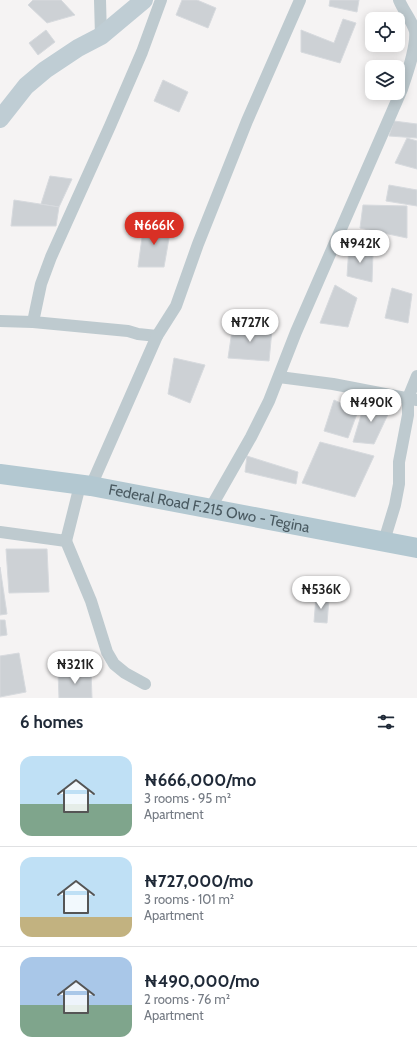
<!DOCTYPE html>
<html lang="en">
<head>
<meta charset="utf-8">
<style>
	:root { --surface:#fff; --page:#f6f6f7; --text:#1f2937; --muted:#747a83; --line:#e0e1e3; --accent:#d93025 }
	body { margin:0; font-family:Cabin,sans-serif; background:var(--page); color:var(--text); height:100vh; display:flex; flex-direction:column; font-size:15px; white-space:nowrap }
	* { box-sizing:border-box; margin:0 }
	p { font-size:13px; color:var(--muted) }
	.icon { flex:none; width:22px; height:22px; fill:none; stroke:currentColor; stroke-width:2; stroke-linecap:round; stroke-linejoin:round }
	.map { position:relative; height:698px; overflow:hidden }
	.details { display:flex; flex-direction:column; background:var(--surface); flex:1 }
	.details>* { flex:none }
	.controls { position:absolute; left:365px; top:12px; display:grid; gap:8px }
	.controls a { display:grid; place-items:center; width:40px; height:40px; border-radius:8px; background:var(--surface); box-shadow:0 2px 10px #0003; font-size:20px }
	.price { position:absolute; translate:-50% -34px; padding:0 9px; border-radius:14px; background:#fff; color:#222; font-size:13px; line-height:26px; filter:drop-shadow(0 1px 2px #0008) }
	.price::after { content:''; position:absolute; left:50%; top:24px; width:12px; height:9px; margin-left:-6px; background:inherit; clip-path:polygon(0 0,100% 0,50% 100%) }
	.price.selected { background:var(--accent); color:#fff }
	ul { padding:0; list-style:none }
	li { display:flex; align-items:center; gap:12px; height:100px; padding:0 20px }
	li+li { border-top:1px solid var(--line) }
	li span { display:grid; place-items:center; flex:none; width:112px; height:80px; border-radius:12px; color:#555 }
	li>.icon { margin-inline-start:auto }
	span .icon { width:48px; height:48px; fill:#fffc; stroke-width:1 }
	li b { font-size:17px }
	h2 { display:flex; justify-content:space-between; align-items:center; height:48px; padding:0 20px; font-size:17px }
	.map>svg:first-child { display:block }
</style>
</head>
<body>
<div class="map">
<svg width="417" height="698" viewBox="0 0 417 698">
	<rect width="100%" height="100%" fill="#f5f3f3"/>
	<g fill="#cdd1d5" stroke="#d7dade">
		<path d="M33,0H61L75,15L47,23L28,5Z"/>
		<path d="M182,0H197L216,8L208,28L176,15Z"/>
		<path d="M330,0H359L357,12L329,6Z"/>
		<path d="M343,19L356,23L340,63L301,52V30L334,43Z"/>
		<path d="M46,30L55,42L38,55L29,43Z"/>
		<path d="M163,80L188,92L179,112L154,101Z"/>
		<path d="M394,121L417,124V138L389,136Z"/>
		<path d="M407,138L417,141V169L395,163Z"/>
		<path d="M50,176L72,179L59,207L41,204Z"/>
		<path d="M389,185L417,190V206L386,201Z"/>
		<path d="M14,200L59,207L56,226H11Z"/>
		<path d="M363,205L407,206V238L360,228Z"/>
		<path d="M144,223L171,227L164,267H138Z"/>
		<path d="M349,246L373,253L372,282L347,276Z"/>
		<path d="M335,285L357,298L348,327L320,323Z"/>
		<path d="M392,288L412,294L408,323L385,318Z"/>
		<path d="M233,324L272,330L269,361L228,358Z"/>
		<path d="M174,358L205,365L190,403L168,394Z"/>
		<path d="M334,400L358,411L348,438L324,431Z"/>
		<path d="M365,402L391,408L374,444L353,442Z"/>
		<path d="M320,442L374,456L355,497L302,483Z"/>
		<path d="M247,456L298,472L296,484L245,472Z"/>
		<path d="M6,549H47L49,592L9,593Z"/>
		<path d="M0,567L7,614L0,615Z"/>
		<path d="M316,596L329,599L327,623L314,622Z"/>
		<path d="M0,620H5L7,635L0,636Z"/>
		<path d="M19,653L26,692L0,697V656Z"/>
		<path d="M91,671L92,698H59L58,673Z"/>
	</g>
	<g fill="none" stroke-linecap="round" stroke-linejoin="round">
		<g stroke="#becacf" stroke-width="12">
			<path d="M100,0L101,36"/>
			<path d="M0,321L33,322"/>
			<path d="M157,336L138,334L128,331L33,322L41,284L51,257L110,126L142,52L161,0"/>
			<path d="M279,377L333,384L417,400"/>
			<path d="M91,486L157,336L176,306L198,244L247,121L300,0"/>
			<path d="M210,509L251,437L269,401L296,332L402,89C407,74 417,46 415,31C412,21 403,10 399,0"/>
			<path d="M0,532L66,541L80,485"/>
			<path d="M66,541L91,601L107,652L114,664L125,673L145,684"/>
			<path d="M384,541L395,505L399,484V462L408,415V398L417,376"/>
		</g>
		<path stroke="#bfcdd4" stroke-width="18" d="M0,119L26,86L45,70L78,48L101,36L144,0"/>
		<path stroke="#b3c8d1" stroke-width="20" id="s1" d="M0,474L91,486L417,548"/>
	</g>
	<g text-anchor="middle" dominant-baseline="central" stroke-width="4" stroke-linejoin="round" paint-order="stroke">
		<g font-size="15" fill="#4a5a61" stroke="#fff">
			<text stroke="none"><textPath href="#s1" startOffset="212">Federal Road F.215 Owo - Tegina</textPath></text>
		</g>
	</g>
</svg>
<div class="controls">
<a><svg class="icon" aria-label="locate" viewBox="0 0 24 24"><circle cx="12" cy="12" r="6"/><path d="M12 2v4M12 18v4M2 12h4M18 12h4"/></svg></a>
<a><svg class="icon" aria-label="layers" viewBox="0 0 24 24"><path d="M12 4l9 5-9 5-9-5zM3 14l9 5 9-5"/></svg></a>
</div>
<b class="price selected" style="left:154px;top:246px">₦666K</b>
<b class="price" style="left:360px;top:264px">₦942K</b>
<b class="price" style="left:250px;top:343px">₦727K</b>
<b class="price" style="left:371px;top:423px">₦490K</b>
<b class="price" style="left:321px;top:610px">₦536K</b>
<b class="price" style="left:75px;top:685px">₦321K</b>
</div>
<section class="details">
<h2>6 homes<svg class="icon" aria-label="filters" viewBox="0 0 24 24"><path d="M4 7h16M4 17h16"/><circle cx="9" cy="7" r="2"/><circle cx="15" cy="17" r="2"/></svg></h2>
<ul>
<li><span style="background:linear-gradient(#bfe0f5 60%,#7fa58c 0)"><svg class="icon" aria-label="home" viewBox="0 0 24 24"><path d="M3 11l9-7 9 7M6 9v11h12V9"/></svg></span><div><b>₦666,000/mo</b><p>3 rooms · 95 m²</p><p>Apartment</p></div></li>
<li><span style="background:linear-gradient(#bfe0f5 75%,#c2b280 0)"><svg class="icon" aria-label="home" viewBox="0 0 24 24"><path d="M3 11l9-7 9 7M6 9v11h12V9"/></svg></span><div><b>₦727,000/mo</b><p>3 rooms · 101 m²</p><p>Apartment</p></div></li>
<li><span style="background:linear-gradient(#a9c7e8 60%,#7fa58c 0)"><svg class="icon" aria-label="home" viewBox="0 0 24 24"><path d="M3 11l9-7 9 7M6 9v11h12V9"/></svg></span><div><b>₦490,000/mo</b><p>2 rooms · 76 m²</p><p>Apartment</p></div></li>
</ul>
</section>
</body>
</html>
